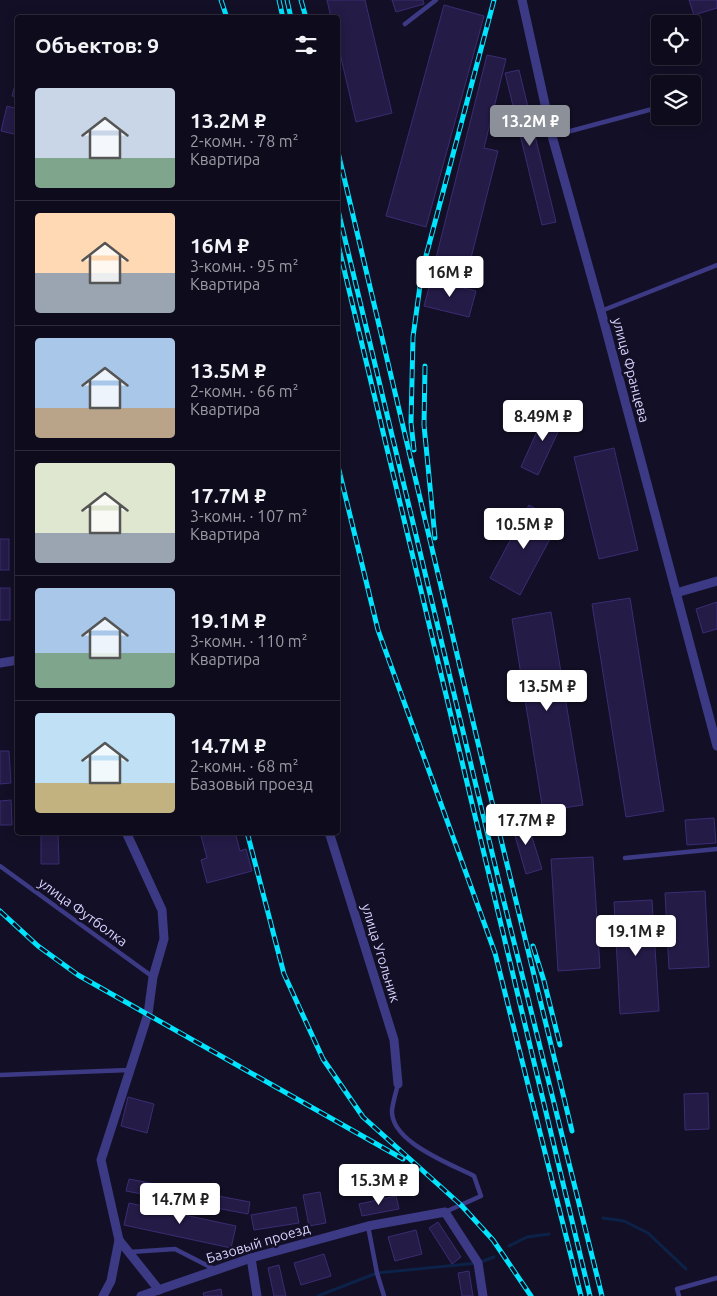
<!DOCTYPE html>
<html lang="ru">
<head>
<meta charset="utf-8">
<style>
	:root { --surface:#0e0b1c; --page:#171425; --text:#f1f3f6; --muted:#9b9ba3; --line:#2e2b3b; --accent:#8c9099 }
	body { margin:0; font-family:Ubuntu,sans-serif; background:var(--page); color:var(--text); height:100vh; display:flex; flex-direction:column; font-size:19px; white-space:nowrap }
	* { box-sizing:border-box; margin:0 }
	p { font-size:16px; color:var(--muted) }
	.icon { flex:none; width:28px; height:28px; fill:none; stroke:currentColor; stroke-width:2; stroke-linecap:round; stroke-linejoin:round }
	.map { position:relative; flex:1; overflow:hidden }
	.panel { position:absolute; left:15px; top:15px; width:325px; height:820px; display:flex; flex-direction:column; background:var(--surface); border-radius:5px; box-shadow:0 2px 12px #0003,0 0 0 1px var(--line) }
	.panel>* { flex:none }
	.buttons { position:absolute; left:651px; top:15px; display:grid; gap:10px }
	.buttons a { display:grid; place-items:center; width:50px; height:50px; border-radius:5px; background:var(--surface); box-shadow:0 2px 12px #0003,0 0 0 1px var(--line); font-size:25px }
	.price { position:absolute; translate:-50% -42px; padding:0 11px; border-radius:5px; background:#fff; color:#222; font-size:16px; line-height:32px; filter:drop-shadow(0 1px 2px #0008) }
	.price::after { content:''; position:absolute; left:50%; top:30px; width:15px; height:11px; margin-left:-8px; background:inherit; clip-path:polygon(0 0,100% 0,50% 100%) }
	.price.selected { background:var(--accent); color:#fff }
	ul { padding:0; list-style:none }
	li { display:flex; align-items:center; gap:15px; height:125px; padding:0 20px }
	li+li { border-top:1px solid var(--line) }
	li span { display:grid; place-items:center; flex:none; width:140px; height:100px; border-radius:5px; color:#555 }
	li>.icon { margin-inline-start:auto }
	span .icon { width:60px; height:60px; fill:#fffc; stroke-width:1 }
	li b { font-size:21px }
	h2 { display:flex; justify-content:space-between; align-items:center; height:60px; padding:0 20px; font-size:21px }
	.map>svg:first-child { display:block }
</style>
</head>
<body>
<div class="map">
<svg width="717" height="1296" viewBox="0 0 717 1296">
	<rect width="100%" height="100%" fill="#130f26"/>
	<g fill="none" stroke-linecap="round" stroke-linejoin="round">
		<g stroke="#0c2248" stroke-width="3">
			<path d="M603,1218L624,1221L648,1233L686,1269"/>
			<path d="M509,1246L527,1237L549,1234"/>
			<path d="M318,1296L377,1273L478,1263L494,1257"/>
		</g>
	</g>
	<g fill="#241b47" stroke="#3b2d73">
		<path d="M327,0H365L392,113L356,122L338,45V18H331Z"/>
		<path d="M392,0H423L424,4L396,12Z"/>
		<path d="M689,0H717V8L694,15Z"/>
		<path d="M444,5L484,16L426,227L386,216Z"/>
		<path d="M487,55L506,59L484,148L498,151L469,266L436,258Z"/>
		<path d="M519,70L556,222L542,225L505,73Z"/>
		<path d="M18,73V97L12,96Z"/>
		<path d="M7,106L18,109V135L1,131Z"/>
		<path d="M431,280L476,291L469,317L424,306Z"/>
		<path d="M547,409L565,417L538,475L521,467Z"/>
		<path d="M614,448L638,550L599,559L574,457Z"/>
		<path d="M529,505L559,522L520,595L490,578Z"/>
		<rect x="0" y="539" width="9" height="31"/>
		<rect x="0" y="588" width="10" height="32"/>
		<path d="M630,598L664,811L626,817L592,604Z"/>
		<path d="M717,602V629L703,633L696,609Z"/>
		<path d="M551,612L583,805L543,811L512,619Z"/>
		<path d="M0,751H9L11,783L0,784Z"/>
		<path d="M11,800L12,825H0V801Z"/>
		<path d="M526,818L542,869L526,874L511,822Z"/>
		<path d="M714,818L716,843L687,845L685,820Z"/>
		<path d="M41,832H58L59,864H41Z"/>
		<path d="M200,832H235L240,851L246,849L252,871L207,883L201,860L207,858Z"/>
		<path d="M593,857L600,968L558,971L551,859Z"/>
		<path d="M705,891L709,967L669,969L665,893Z"/>
		<path d="M652,900L659,1011L620,1014L614,902Z"/>
		<path d="M708,1093L709,1129L685,1130L684,1094Z"/>
		<path d="M128,1097L154,1104L147,1133L121,1126Z"/>
		<path d="M129,1179L250,1202L248,1214L126,1191Z"/>
		<path d="M320,1192L326,1223L309,1226L303,1195Z"/>
		<path d="M396,1196L399,1209L362,1216L359,1204Z"/>
		<path d="M129,1203L236,1226L231,1248L124,1225Z"/>
		<path d="M296,1207L299,1223L254,1230L251,1215Z"/>
		<path d="M438,1222L461,1257L452,1264L429,1228Z"/>
		<path d="M416,1230L422,1254L395,1261L388,1237Z"/>
		<path d="M324,1254L331,1276L301,1285L294,1263Z"/>
		<path d="M279,1265L286,1296H274L268,1268Z"/>
		<path d="M469,1271L473,1296H462L458,1273Z"/>
		<path d="M221,1289L222,1296H204L203,1293Z"/>
	</g>
	<g fill="none" stroke-linecap="round" stroke-linejoin="round">
		<g stroke="#3d3a85" stroke-width="4.5">
			<path d="M405,24L436,0"/>
			<path d="M552,136L660,107"/>
			<path d="M601,311L717,265"/>
			<path d="M625,858L717,849"/>
			<path d="M0,866L153,977"/>
			<path d="M0,1075L129,1070"/>
			<path d="M398,1084C396,1092 393,1102 392,1110C390,1142 451,1164 474,1176L481,1196L445,1212"/>
			<path d="M368,1226L377,1273L384,1296"/>
			<path d="M130,1252L175,1249L214,1269"/>
			<path d="M679,1296L677,1289L717,1278"/>
		</g>
		<g stroke="#3d3a85" stroke-width="9">
			<path d="M522,0L552,136L601,311L717,746"/>
			<path d="M676,593L717,581"/>
			<path d="M0,663L18,660"/>
			<path d="M329,832L394,1040L398,1084"/>
			<path d="M119,1240L159,1290"/>
			<path d="M251,1258L257,1296"/>
			<path d="M103,1296L111,1281L119,1240L101,1160L148,1014L153,977L164,939L162,910L126,832"/>
			<path d="M141,1296L251,1258L368,1226L445,1212L478,1263L483,1296"/>
		</g>
		<defs>
			<g id="rail">
				<path d="M221,0L227,18"/>
				<path d="M279,0L283,18"/>
				<path d="M287,0L291,18"/>
				<path d="M301,0L306,18"/>
				<path d="M338,152L497,823L572,1131"/>
				<path d="M338,210L501,890L602,1296"/>
				<path d="M338,244L590,1296"/>
				<path d="M425,366L424,425L435,538"/>
				<path d="M414,450L411,423L413,337L422,271L494,0"/>
				<path d="M338,466L378,630L495,953L581,1296"/>
				<path d="M247,832L284,974L323,1059L363,1117L461,1205L493,1240L531,1296"/>
				<path d="M0,911L38,946L78,975L403,1159"/>
				<path d="M533,946L544,981L560,1045"/>
			</g>
		</defs>
		<use href="#rail" stroke="#00e5ff" stroke-width="5"/>
		<use href="#rail" stroke="#130f26" stroke-width="3" stroke-dasharray="9" stroke-linecap="butt"/>
	</g>
	<g text-anchor="middle" dominant-baseline="central" stroke-width="5" stroke-linejoin="round" paint-order="stroke">
		<g font-size="14" fill="#d9d4ff" stroke="#130f26">
			<text transform="translate(631 370) rotate(75)">улица Францева</text>
			<text transform="translate(83 912) rotate(36)">улица Футболка</text>
			<text transform="translate(381 953) rotate(73)">улица Угольник</text>
			<text transform="translate(258 1243) rotate(-17)">Базовый проезд</text>
		</g>
	</g>
</svg>
<div class="buttons">
<a><svg class="icon" aria-label="locate" viewBox="0 0 24 24"><circle cx="12" cy="12" r="6"/><path d="M12 2v4M12 18v4M2 12h4M18 12h4"/></svg></a>
<a><svg class="icon" aria-label="layers" viewBox="0 0 24 24"><path d="M12 4l9 5-9 5-9-5zM3 14l9 5 9-5"/></svg></a>
</div>
<b class="price selected" style="left:530px;top:147px">13.2M ₽</b>
<b class="price" style="left:450px;top:298px">16M ₽</b>
<b class="price" style="left:543px;top:442px">8.49M ₽</b>
<b class="price" style="left:524px;top:550px">10.5M ₽</b>
<b class="price" style="left:547px;top:712px">13.5M ₽</b>
<b class="price" style="left:526px;top:846px">17.7M ₽</b>
<b class="price" style="left:636px;top:957px">19.1M ₽</b>
<b class="price" style="left:379px;top:1206px">15.3M ₽</b>
<b class="price" style="left:180px;top:1225px">14.7M ₽</b>
<section class="panel">
<h2>Объектов: 9<svg class="icon" aria-label="filters" viewBox="0 0 24 24"><path d="M4 7h16M4 17h16"/><circle cx="9" cy="7" r="2"/><circle cx="15" cy="17" r="2"/></svg></h2>
<ul>
<li><span style="background:linear-gradient(#c9d6e8 70%,#7fa58c 0)"><svg class="icon" aria-label="home" viewBox="0 0 24 24"><path d="M3 11l9-7 9 7M6 9v11h12V9"/></svg></span><div><b>13.2M ₽</b><p>2-комн. · 78 m²</p><p>Квартира</p></div></li>
<li><span style="background:linear-gradient(#ffd9b3 60%,#9aa5b1 0)"><svg class="icon" aria-label="home" viewBox="0 0 24 24"><path d="M3 11l9-7 9 7M6 9v11h12V9"/></svg></span><div><b>16M ₽</b><p>3-комн. · 95 m²</p><p>Квартира</p></div></li>
<li><span style="background:linear-gradient(#a9c7e8 70%,#b9a48a 0)"><svg class="icon" aria-label="home" viewBox="0 0 24 24"><path d="M3 11l9-7 9 7M6 9v11h12V9"/></svg></span><div><b>13.5M ₽</b><p>2-комн. · 66 m²</p><p>Квартира</p></div></li>
<li><span style="background:linear-gradient(#dfe7d0 70%,#9aa5b1 0)"><svg class="icon" aria-label="home" viewBox="0 0 24 24"><path d="M3 11l9-7 9 7M6 9v11h12V9"/></svg></span><div><b>17.7M ₽</b><p>3-комн. · 107 m²</p><p>Квартира</p></div></li>
<li><span style="background:linear-gradient(#a9c7e8 65%,#7fa58c 0)"><svg class="icon" aria-label="home" viewBox="0 0 24 24"><path d="M3 11l9-7 9 7M6 9v11h12V9"/></svg></span><div><b>19.1M ₽</b><p>3-комн. · 110 m²</p><p>Квартира</p></div></li>
<li><span style="background:linear-gradient(#bfe0f5 70%,#c2b280 0)"><svg class="icon" aria-label="home" viewBox="0 0 24 24"><path d="M3 11l9-7 9 7M6 9v11h12V9"/></svg></span><div><b>14.7M ₽</b><p>2-комн. · 68 m²</p><p>Базовый проезд</p></div></li>
</ul>
</section>
</div>
</body>
</html>
